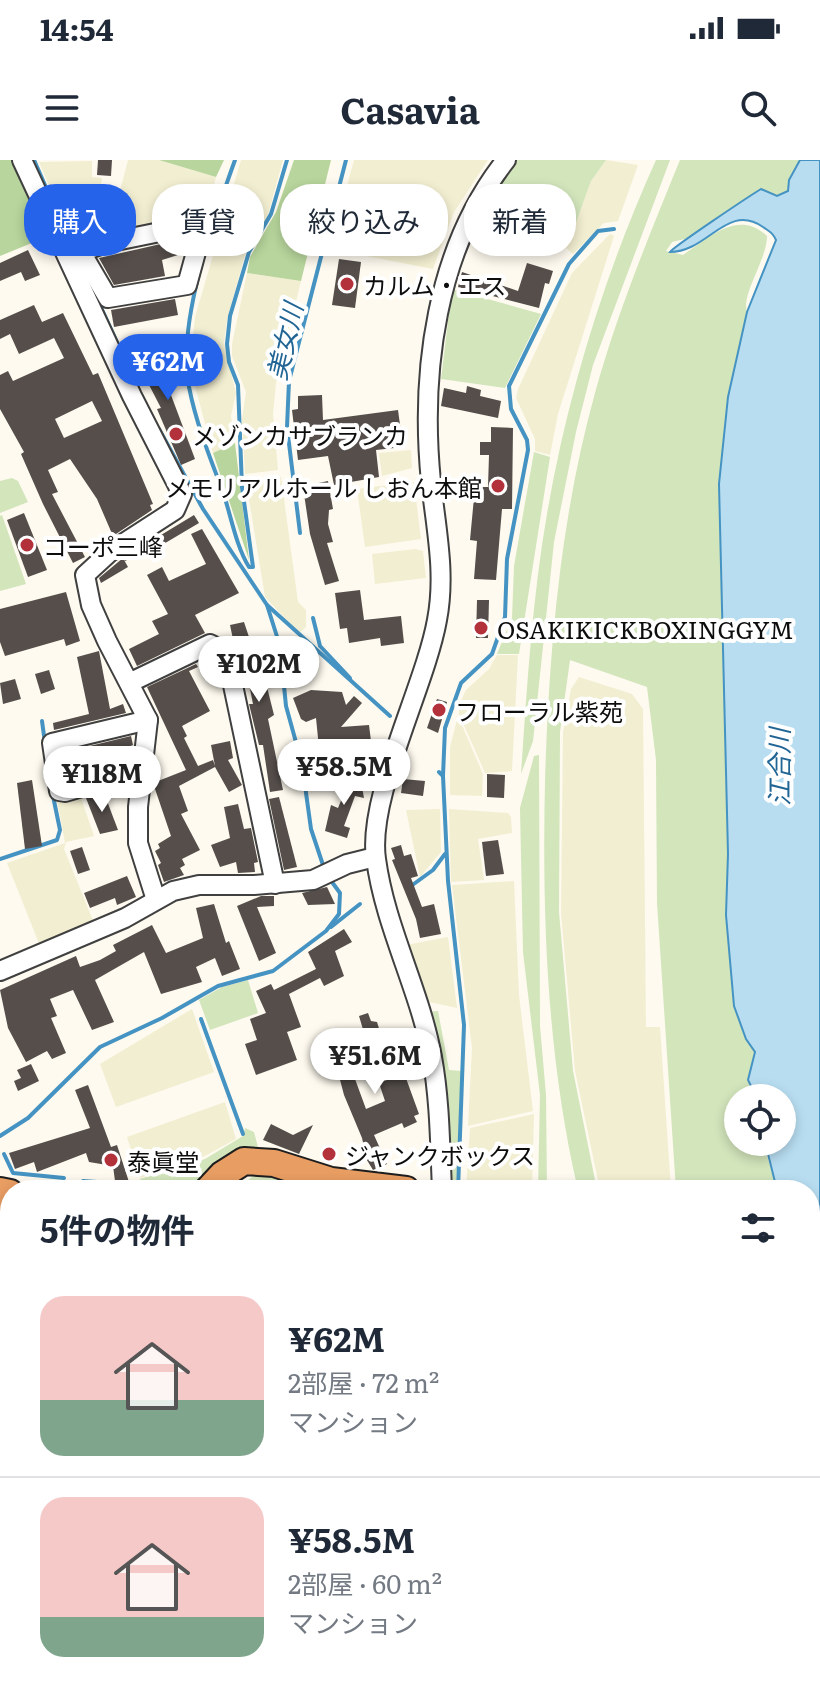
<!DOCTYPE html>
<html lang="ja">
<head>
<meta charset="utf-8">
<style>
	:root { --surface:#fff; --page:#f6f6f7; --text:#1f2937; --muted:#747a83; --line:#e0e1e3; --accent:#2563eb }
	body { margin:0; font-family:Literata,"Noto Sans JP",serif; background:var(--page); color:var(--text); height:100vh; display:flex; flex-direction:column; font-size:30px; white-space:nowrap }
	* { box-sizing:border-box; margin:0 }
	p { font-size:26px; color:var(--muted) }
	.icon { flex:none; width:44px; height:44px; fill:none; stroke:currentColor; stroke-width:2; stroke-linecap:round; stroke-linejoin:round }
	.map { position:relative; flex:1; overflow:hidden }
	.sheet { position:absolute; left:0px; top:1020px; width:820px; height:512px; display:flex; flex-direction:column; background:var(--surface); border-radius:32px 32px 0 0; box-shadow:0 4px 12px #0003 }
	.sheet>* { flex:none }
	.top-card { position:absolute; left:24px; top:24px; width:772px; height:72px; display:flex; gap:16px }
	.controls { position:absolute; left:724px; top:924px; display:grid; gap:16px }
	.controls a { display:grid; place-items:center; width:72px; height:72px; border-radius:50%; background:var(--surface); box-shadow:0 4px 12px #0003; font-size:40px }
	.price { position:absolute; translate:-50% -68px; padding:0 18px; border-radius:28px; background:#fff; color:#222; font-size:26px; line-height:52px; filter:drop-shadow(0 2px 4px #0008) }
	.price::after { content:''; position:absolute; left:50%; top:48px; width:24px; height:18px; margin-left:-12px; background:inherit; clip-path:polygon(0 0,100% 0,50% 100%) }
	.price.active { background:var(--accent); color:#fff }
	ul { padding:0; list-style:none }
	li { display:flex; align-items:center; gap:24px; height:200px; padding:0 40px }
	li+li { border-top:2px solid var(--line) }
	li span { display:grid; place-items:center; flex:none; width:224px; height:160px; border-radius:24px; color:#555 }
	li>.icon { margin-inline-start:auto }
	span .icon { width:96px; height:96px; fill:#fffc; stroke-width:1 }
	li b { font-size:34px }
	h2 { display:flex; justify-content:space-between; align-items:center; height:96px; padding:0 40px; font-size:34px }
	.pill { padding:0 28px; border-radius:32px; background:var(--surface); box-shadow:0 4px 12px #0003; font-size:28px; line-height:72px }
	.pill.active { background:var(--accent); color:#fff }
	.status { display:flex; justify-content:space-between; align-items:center; height:56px; padding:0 40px; background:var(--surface); direction:ltr }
	.status svg { height:22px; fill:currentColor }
	header { display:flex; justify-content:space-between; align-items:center; height:104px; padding:0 40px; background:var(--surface); font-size:36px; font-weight:700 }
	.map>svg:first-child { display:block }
</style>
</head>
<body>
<div class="status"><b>14:54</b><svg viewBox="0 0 49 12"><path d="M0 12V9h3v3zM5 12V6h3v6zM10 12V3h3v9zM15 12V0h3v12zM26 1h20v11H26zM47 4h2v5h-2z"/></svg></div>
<header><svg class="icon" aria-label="menu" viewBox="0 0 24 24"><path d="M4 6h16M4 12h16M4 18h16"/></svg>Casavia<svg class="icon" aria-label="search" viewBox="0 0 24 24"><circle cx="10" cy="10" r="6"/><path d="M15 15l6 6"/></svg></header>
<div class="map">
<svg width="820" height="1532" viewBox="0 0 820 1532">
	<rect width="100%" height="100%" fill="#fefaef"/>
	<g fill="#f2eed1">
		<path d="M128,0H159L216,17L205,59L120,74L117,66L119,35Z"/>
		<path d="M241,0H283L268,55L245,95L227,160L224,183L236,233L231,256L235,283L213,293L192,215V187L195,157Z"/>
		<path d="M354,0H488L454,52L433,109L330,89Z"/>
		<path d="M606,0L638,5L618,61L604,63L573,94L566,88L591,21Z"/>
		<path d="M92,1V17L102,18L100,36L108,37L102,74L73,82L39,2Z"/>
		<path d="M610,74L614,76L558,254L550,295L535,291V279L516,238L518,229L572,113Z"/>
		<path d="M247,113L301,121L276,223L273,254L278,310L245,314L242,259L246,232L232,196V184Z"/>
		<path d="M411,290L412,308L382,316L379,293Z"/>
		<path d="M281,317L298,442L306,450V467L299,473L265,437L246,321Z"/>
		<path d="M414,322L421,379L365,387L357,329Z"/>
		<path d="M415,389L423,391L426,418L375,424L372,394Z"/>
		<path d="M497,495H518L512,611L485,613L459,554V545L466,530L489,509Z"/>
		<path d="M579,517L632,534L643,549L646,867H660L671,1030H600L575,911L561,753L563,572L571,529Z"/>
		<path d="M458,556L483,614L482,636L450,635V587Z"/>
		<path d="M80,635L94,676L66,682L64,689L94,763L40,786L7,703L65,683L57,640Z"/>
		<path d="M440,649L441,692L420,717L406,650Z"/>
		<path d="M449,649L508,653L511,657L512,673L478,679L484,720L451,722Z"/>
		<path d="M514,721L519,835L533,951L468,966L472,888L452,725Z"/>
		<path d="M448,777L457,848L425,841L406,785Z"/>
		<path d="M192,849L214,912L116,947L100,904Z"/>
		<path d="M225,942L236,979L205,996L140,1018L127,977Z"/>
		<path d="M534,954L532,1030H466L470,968Z"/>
		<path d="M0,1091L10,1093V1347L0,1319Z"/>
		<path d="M0,1358L10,1387V1457L0,1461Z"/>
		<path d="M10,1480V1522H307L311,1532H0V1484Z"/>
	</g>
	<g fill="#d2e5bb">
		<path d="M515,0H606L591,21L575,65L495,27Z"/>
		<path d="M656,0H670L593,205L576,272L554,382L533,581L521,614C527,528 532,440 547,354C568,232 605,113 656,0Z"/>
		<path d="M680,0H800L789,20V31L777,36L760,30L693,77L672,82L666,91L683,95C710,77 738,49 767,76C767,100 741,134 747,152L728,237L719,324L728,694L726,755L732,797L755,889L748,920L757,938H738V982H763L777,1030H676L657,743L656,600L647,527L570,500L560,572L559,752L573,911L597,1030H578C547,897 542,758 545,621C549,491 560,359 595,233C617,153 649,76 680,0Z"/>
		<path d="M452,129L541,154L505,228L441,219Z"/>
		<path d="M534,292L550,297L519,494H497L512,458L514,406Z"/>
		<path d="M12,318L18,321L28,342L0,353V321Z"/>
		<path d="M2,355L26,424L0,431V356Z"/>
		<path d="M539,595L540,866L546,935L547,1030H538L540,935L523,792L520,648L534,596Z"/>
		<path d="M248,820L258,853L210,870L199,840L222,827Z"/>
		<path d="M438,851L449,910L462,911L456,1030H451C449,969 448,910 427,852Z"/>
		<path d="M245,968L254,972L258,987C227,989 209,1012 186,1030H143L140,1019L205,999L243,976Z"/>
		<path d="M268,1012L329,1030H237L253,1016Z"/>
	</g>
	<g fill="#b7d59c">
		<path d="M0,0H14L49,76L0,96Z"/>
		<path d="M159,0H224L216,17Z"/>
		<path d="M294,0H331L301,121L247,113L250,97L276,52Z"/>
		<path d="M235,283L249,400L213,293Z"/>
	</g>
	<path fill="#b8ddf1" stroke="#4593c2" stroke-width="2" d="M800,0H820V1191L810,1152V1030H777L765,982H782V938H757L748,920L755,892L746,879L734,846L726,755L728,694L719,324L728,237L747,152L776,80C772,72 770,72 763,67C727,42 708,92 670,92C673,87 748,37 761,29L777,36L788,31L789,20Z"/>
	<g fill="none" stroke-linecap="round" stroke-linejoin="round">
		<g stroke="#4593c2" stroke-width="4">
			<path d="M34,0L65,71"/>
			<path d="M235,0C214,58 176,166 189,227C196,263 210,298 223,332C231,356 236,386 249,407H253L242,327L238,225L229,202L227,184L230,156L249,92L271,54L287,0"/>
			<path d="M92,128L135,221"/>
			<path d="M159,269L203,349L267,445L390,556"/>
			<path d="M300,373L287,267L289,221L346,0"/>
			<path d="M267,445L280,486L286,546L302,604L311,669L325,711"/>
			<path d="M313,458L320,486L350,518"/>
			<path d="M42,561L45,583"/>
			<path d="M439,612L443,616L448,721L464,865L458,1030"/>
			<path d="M443,616L445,568L461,523L492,494L505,457L507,399L528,290L527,280L511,249L509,226L569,104L598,71L614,69"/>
			<path d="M0,699L57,680L60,670L53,636"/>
			<path d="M411,726L433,710L445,694"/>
			<path d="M331,767L360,744"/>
			<path d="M201,859L243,974"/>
			<path d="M0,976L28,958L100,887L162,858L218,826L273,811L326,771L339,754L340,733L329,718"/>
			<path d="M4,994L13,1013L64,1018"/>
			<path d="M83,1021L125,1024"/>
			<path d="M592,1522L597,1532"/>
		</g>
	</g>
	<g fill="#554e4b" fill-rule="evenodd">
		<path d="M98,0H112L111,16L97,15Z"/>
		<path d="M174,81L178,95L162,100L165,116L114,125L99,98Z"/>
		<path d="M28,90L40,115L25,121L21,112L0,121V103Z"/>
		<path d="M339,99L361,102L355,148L332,145Z"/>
		<path d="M527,103L553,111L549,124L545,123L539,148L458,127L462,112L518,131Z"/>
		<path d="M175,139L178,155L114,167L111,150Z"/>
		<path d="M34,145L42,162L63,153L93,215L98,213L153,344L150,345L152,350L113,376L97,339L70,299L48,310L58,332L52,334L85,397L73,403L43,344L21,294L24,292L0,249V215L8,211L13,221L64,198L54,178L19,194L10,174L0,179V160ZM92,241L102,261L64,278L55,259Z"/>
		<path d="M153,182L166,206L175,201L180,212L165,219L195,299L181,305L157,249L161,248L148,223L156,219L140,189Z"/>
		<path d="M467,226L481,230L480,236L501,241L498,258L441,246L444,228L466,233Z"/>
		<path d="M322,235L323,260L398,250L403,287L376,290L379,317L334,325L328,296L298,300L292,250L298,249V236Z"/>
		<path d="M491,267L513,268L512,349H502L496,420L474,419L477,381L470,380L475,327H488L489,295H480V282H491Z"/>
		<path d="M328,321L333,349L329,350L328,364L333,382L327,383L339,421L325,425L310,374L304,334L310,332L309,325Z"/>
		<path d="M24,353L47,410L28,417L7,360Z"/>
		<path d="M194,355L199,363L145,395L143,392L125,401L123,398Z"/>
		<path d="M202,369L239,433L195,455L205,473L137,506L129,489L159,474L152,461L168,454L147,415L162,407L169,421L206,404L191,374Z"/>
		<path d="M123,398L128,407L101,423L99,418Z"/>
		<path d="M360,430L364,460L401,456L404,483L381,486L380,478L349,483L347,468L340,469L335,433Z"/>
		<path d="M66,432L80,481L66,486L64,479L5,496L0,482V449Z"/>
		<path d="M477,440H489L488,478H476Z"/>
		<path d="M244,462L258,504L261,503L274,555L268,559L283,630L270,632L263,585H259L249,544H253L241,483L234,484L230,465Z"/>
		<path d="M99,491L110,549L123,544L126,553L54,570L53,563L89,554L77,497Z"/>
		<path d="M196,504L198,507L189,511L210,551L182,566L187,576L184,578L198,606L213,600L215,606L211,585L230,581L233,598L228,600L242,625L229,632L215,607L179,626L188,651L181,654L200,690L182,699L185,705L180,708L184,715L164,722L158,705L161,703L155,691L160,688L158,684L171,676L153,623L186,610L147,527Z"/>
		<path d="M49,510L55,529L41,534L35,514Z"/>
		<path d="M15,519L21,539L3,544L0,523Z"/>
		<path d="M311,530L342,532L346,545L354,536L362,543L341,567L369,565L371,581L347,583L349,615L331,616L329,598H320L316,558L306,562L301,559L293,538Z"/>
		<path d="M437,539L447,542L438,573L427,568Z"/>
		<path d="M131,576L133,585L114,592L116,602L113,605L69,618L65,592Z"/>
		<path d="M487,614L505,615L504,638L487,637Z"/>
		<path d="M360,616L364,638L355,636L344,666L350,668L347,678L325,671L331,645L338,648L345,631L342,619Z"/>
		<path d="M403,619L425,621L423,636L401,633Z"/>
		<path d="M32,620L42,686L25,689L17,623Z"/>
		<path d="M104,633L118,670L100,674L86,638Z"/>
		<path d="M279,637L297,707L284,710L269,639Z"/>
		<path d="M238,644L244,669L251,668L258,702L254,703L255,712L238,713L236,702L220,707L211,685L230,678L224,647Z"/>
		<path d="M498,680L504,714L486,716L482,682Z"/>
		<path d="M401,685L404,696L411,694L418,716L411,718L422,747L434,744L441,774L420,778L416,759L392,700L395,699L391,688Z"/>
		<path d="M82,687L90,710L78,714L70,691Z"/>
		<path d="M127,716L136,737L117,745L115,738L90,748L84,733Z"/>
		<path d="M327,727L335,744L308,745L302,733Z"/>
		<path d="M261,736H274V746L257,747L276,793L259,801L237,746Z"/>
		<path d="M214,744L226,783L229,781L240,809L222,816L215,798L196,807L202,822L161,834L144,792L95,820L114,862L92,870L73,830L50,839L57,856L51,858L66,893L52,899L47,891L26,902L8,868L0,830L76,796L80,807L100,800L116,791L113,785L152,765L166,793L203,778L196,748Z"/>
		<path d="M344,769L352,782L335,791L344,816L324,826L320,818L289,834L301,867L287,872L297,900L256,915L245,884L257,880L250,859L266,853L256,831L271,824L274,830L316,809L308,792Z"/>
		<path d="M368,853L371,861L377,862L382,878L367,883L359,856Z"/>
		<path d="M337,870L366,949L385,941L379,923L387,920L378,892L404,884L408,897L399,899L419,954L414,956L417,962L404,968L402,963L374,975L387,1004L373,1010L362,992L365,991L362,978L344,935L339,916L335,917L328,897L322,874Z"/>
		<path d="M31,904L39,921L18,931L14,921L21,918L17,910Z"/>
		<path d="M88,925L111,987L117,985L129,1022L115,1021L113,1006L89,1002L86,993L37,1012L34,1002L15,1009L9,993L90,968L75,930Z"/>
		<path d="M271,964L293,975L313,965L299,994L263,980Z"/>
		<path d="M602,1522H637L642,1532H607Z"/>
	</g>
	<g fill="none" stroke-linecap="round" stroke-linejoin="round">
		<defs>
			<g id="minor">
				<path d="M22,0L132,236L182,334L175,350L110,392L85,415L91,445L107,481L148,560L138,647V683L156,740"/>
				<path d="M204,63L187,125L108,138L81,92L106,83Z"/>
				<path d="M131,522L210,484L226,492L275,724"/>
				<path d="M143,609L65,632L59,631L52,583L148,560"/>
				<path d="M0,811L125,758L173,731L199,725H254L313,720L347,704L375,697"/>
				<path d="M442,1030C440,986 440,941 432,897C420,830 385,767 376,699C367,637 425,527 437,460C446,413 436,369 431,322C420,212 436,88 506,0"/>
				<path d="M0,1341L10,1370"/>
				<path d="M559,1522L565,1532"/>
			</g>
			<g id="highway">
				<path d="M208,1030L222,1015L244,1001L274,1003L331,1021L406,1030"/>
				<path d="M0,1031L10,1033"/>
				<path d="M0,1051L10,1053"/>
				<path d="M810,1119H820"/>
			</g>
		</defs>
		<use href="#minor" stroke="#404040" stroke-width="22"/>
		<use href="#highway" stroke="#1e1e1e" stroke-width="30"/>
		<use href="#minor" stroke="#fff" stroke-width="18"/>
		<use href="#highway" stroke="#e89d62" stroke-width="26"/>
	</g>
	<g fill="#b2313a" stroke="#fff" stroke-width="3">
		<circle cx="347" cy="124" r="8"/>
		<circle cx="176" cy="274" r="8"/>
		<circle cx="498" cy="326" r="8"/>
		<circle cx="27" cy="385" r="8"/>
		<circle cx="481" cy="468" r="8"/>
		<circle cx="439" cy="550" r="8"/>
		<circle cx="329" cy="994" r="8"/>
		<circle cx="111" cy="1000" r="8"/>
	</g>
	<g text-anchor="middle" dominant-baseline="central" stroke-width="8" stroke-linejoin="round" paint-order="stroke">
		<g font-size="24" fill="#0d0d0d" stroke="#fff" text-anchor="start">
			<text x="363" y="124">カルム・エス</text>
			<text x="192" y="274">メゾンカサブランカ</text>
			<text x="482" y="326" text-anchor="end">メモリアルホール しおん本館</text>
			<text x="43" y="385">コーポ三峰</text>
			<text x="497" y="468">OSAKIKICKBOXINGGYM</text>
			<text x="455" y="550">フローラル紫苑</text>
			<text x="345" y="994">ジャンクボックス</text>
			<text x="127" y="1000">泰眞堂</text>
		</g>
		<g font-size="26" font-style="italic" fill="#216595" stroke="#fff">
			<text transform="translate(283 181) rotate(-77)">美女川</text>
			<text transform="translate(777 607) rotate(-90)">江合川</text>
		</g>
	</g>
</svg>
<div class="controls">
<a><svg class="icon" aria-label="locate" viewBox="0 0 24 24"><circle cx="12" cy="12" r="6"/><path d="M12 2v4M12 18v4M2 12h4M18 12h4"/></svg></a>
</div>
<b class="price active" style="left:168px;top:242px">¥62M</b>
<b class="price" style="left:259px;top:544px">¥102M</b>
<b class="price" style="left:344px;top:647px">¥58.5M</b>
<b class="price" style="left:102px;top:654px">¥118M</b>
<b class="price" style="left:375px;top:936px">¥51.6M</b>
<div class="top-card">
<a class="pill active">購入</a>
<a class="pill">賃貸</a>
<a class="pill">絞り込み</a>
<a class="pill">新着</a>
</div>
<section class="sheet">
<h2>5件の物件<svg class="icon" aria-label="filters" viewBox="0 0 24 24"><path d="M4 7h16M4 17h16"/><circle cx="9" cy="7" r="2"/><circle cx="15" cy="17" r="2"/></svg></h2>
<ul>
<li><span style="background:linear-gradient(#f6c9c9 65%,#7fa58c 0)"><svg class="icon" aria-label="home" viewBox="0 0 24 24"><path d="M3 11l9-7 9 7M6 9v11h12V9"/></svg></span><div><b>¥62M</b><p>2部屋 · 72 m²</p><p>マンション</p></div></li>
<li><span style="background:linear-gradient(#f6c9c9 75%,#7fa58c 0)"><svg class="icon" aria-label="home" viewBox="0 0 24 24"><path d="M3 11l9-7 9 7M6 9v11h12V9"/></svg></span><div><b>¥58.5M</b><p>2部屋 · 60 m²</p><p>マンション</p></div></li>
</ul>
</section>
</div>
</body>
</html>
